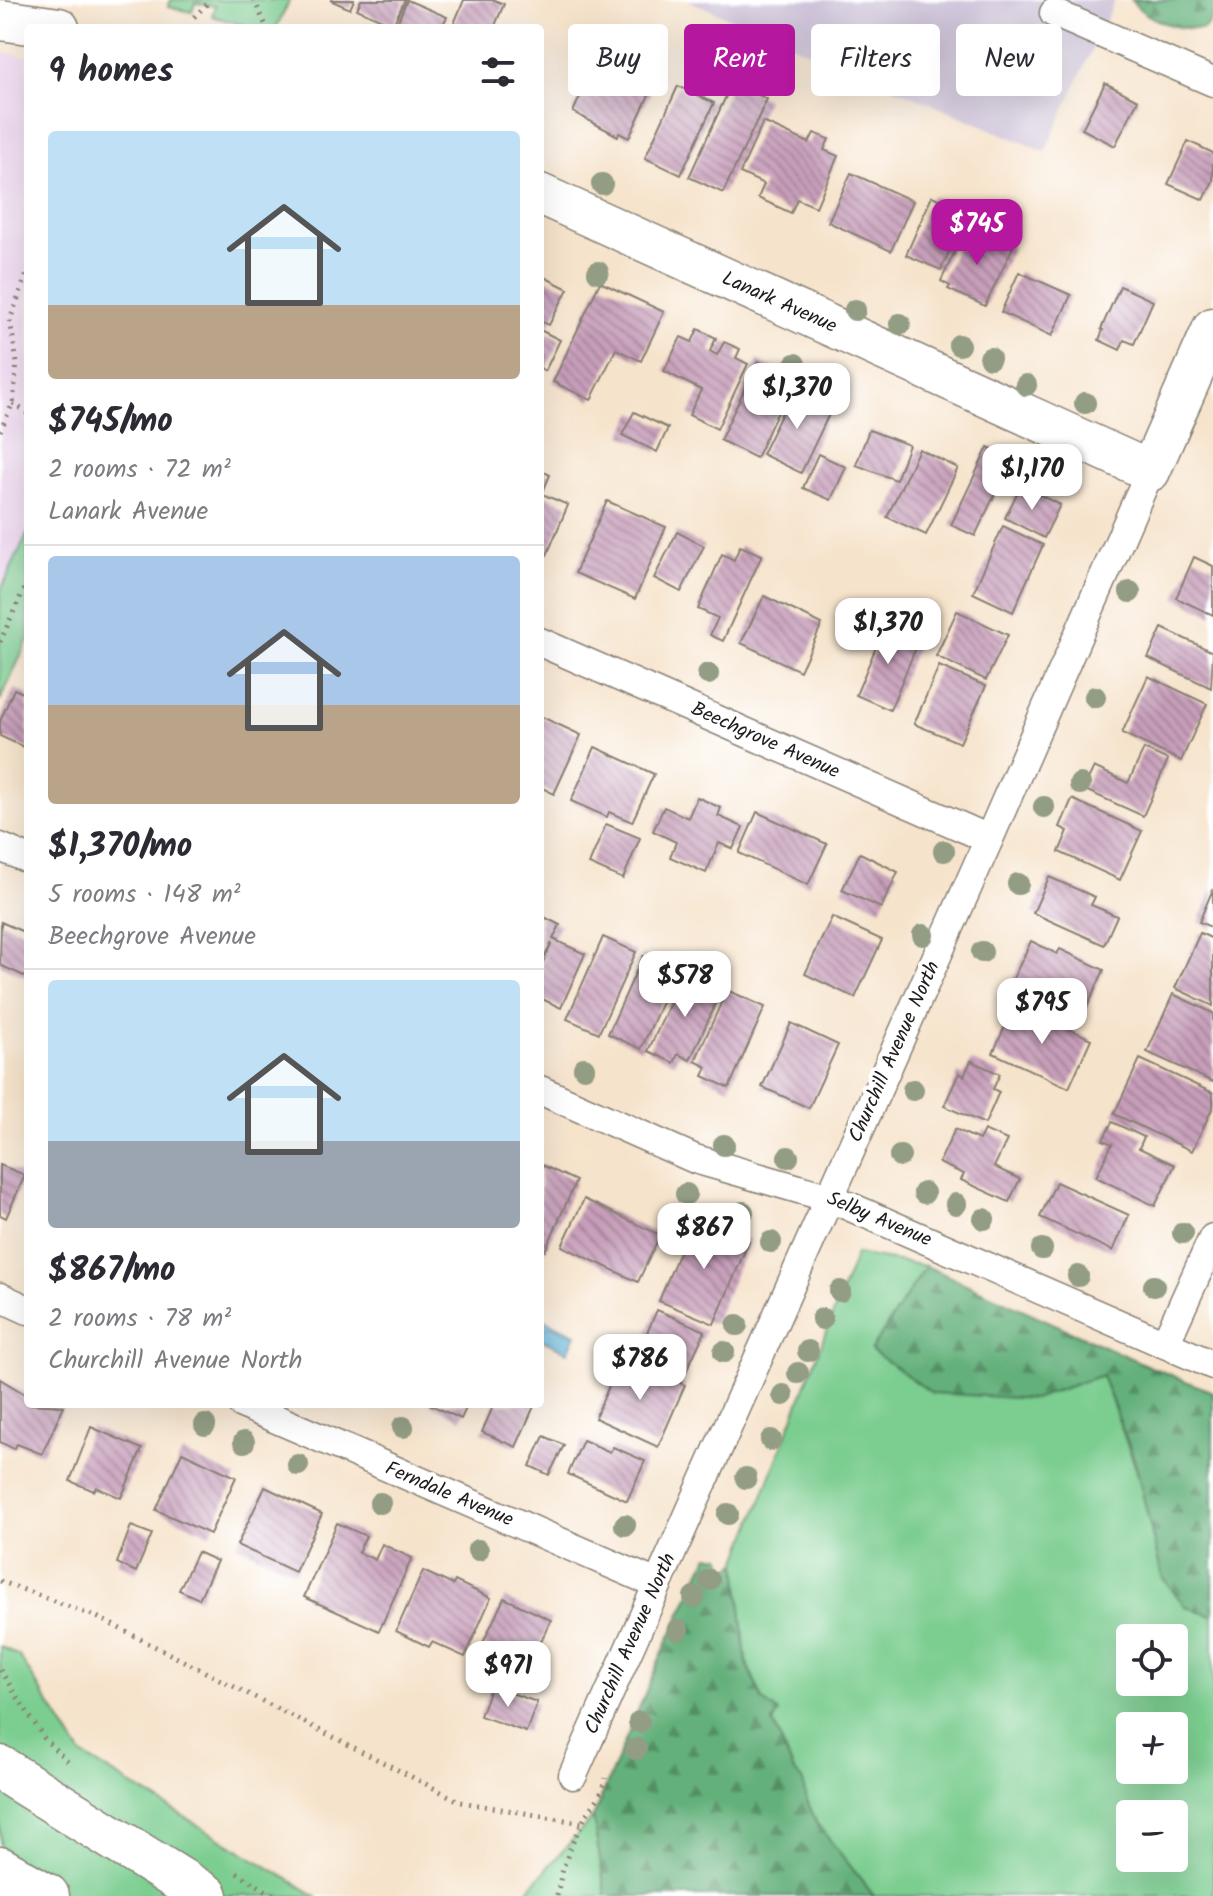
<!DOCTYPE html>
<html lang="en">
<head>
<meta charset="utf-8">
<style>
	:root { --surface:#fff; --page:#f2f2f3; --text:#2b2b33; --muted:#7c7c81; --line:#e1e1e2; --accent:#b5179e }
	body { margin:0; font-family:Kalam,sans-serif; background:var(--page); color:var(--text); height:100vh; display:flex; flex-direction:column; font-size:30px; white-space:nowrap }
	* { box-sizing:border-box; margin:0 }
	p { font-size:26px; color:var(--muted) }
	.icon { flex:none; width:44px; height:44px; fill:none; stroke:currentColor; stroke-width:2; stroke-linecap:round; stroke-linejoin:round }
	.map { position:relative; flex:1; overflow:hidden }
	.side { position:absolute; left:24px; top:24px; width:520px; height:1384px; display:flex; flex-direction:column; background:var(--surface); border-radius:8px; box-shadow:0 8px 32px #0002 }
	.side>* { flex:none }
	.banner { position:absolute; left:568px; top:24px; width:524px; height:72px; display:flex; gap:16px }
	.fabs { position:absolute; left:1116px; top:1624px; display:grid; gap:16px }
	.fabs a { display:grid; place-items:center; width:72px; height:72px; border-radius:8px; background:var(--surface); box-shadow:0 8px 32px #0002; font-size:40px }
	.price { position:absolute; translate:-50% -68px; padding:0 18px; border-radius:16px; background:#fff; color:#222; font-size:26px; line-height:52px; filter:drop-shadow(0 2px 4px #0008) }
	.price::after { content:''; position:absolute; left:50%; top:48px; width:24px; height:18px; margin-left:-12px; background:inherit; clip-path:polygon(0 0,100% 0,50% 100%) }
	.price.active { background:var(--accent); color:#fff }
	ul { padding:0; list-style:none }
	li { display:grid; align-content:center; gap:16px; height:424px; padding:0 24px }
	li+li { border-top:2px solid var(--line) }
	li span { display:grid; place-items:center; height:248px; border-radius:8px; color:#555 }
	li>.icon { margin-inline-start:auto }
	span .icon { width:144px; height:144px; fill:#fffc; stroke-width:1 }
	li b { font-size:34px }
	h2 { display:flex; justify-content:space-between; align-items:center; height:96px; padding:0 24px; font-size:34px }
	.chip { padding:0 28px; border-radius:8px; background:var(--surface); box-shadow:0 8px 32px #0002; font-size:28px; line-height:72px }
	.chip.active { background:var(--accent); color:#fff }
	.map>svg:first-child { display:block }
</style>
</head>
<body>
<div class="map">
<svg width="1213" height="1896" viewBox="0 0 1213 1896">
	<defs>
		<pattern id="forest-firs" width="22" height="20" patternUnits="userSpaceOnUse" patternTransform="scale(2)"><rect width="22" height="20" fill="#64b07a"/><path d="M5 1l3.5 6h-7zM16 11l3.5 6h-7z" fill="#528e63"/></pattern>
		<pattern id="water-waves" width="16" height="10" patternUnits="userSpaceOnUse" patternTransform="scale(2)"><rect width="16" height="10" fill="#5bb0d7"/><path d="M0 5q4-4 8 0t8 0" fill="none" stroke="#4a8eae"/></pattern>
		<pattern id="building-back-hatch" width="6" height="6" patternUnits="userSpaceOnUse" patternTransform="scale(2)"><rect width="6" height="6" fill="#c79eba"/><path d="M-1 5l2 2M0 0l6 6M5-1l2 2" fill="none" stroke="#a18096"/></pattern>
	</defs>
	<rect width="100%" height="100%" fill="#fff"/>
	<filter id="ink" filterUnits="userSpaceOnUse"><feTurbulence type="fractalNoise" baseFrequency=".0125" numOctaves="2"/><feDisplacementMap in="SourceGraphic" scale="16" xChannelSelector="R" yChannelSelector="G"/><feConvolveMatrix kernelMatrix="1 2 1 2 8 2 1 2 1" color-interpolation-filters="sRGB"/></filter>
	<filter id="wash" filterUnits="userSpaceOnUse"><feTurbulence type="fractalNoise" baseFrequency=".006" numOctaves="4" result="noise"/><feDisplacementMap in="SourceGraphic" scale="32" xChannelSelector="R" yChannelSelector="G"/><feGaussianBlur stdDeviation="1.8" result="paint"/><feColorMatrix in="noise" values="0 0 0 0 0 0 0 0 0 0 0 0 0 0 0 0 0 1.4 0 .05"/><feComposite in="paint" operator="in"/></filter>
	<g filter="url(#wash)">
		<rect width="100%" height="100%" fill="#f6e3cb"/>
		<path fill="#ebd1ec" d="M0,52L28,57V532L0,592Z"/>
		<path fill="#cbbfd6" d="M687,0H1115L1045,152Z"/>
		<g fill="#7bcd90" stroke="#4c7456" stroke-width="2" fill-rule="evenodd">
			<path d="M171,0H290L276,28H254L212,16L215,6L195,3L192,12L168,7Z"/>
			<path d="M28,532V640L0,701V592Z"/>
			<path d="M856,1254L926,1266L907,1297L1033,1399L1102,1375L1186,1607L1213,1615V1896H874L817,1824L746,1661L737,1563ZM1130,1638H1174V1682H1130ZM1130,1726H1174V1770H1130ZM1130,1814H1174V1858H1130Z"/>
			<path d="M0,1646L19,1656L82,1755L316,1896H0Z"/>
			<path d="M593,1817L606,1896H522Z"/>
		</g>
		<g fill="url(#forest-firs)" stroke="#40664b" stroke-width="2">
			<path d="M1131,0H1213C1213,13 1213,20 1203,29C1177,29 1148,22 1131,0Z"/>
			<path d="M926,1266L1146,1365L1213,1392V1615L1186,1607L1162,1577L1135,1462L1102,1375L1033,1399L932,1393L871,1350Z"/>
			<path d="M708,1556H721L726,1570L737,1563L746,1661L763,1701L779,1712L773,1723L794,1771L803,1780L805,1796L817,1824L874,1896H606L593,1817L660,1658Z"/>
		</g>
		<path fill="url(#water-waves)" stroke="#3c667a" stroke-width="2" d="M540,1318L576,1334L568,1352L540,1339Z"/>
		<g id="blocks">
			<g fill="url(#building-back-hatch)">
				<path d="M330,0H354L350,9Z"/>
				<path d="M361,0H405L393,25L357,9Z"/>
				<path d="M407,0L447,17L441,28H395Z"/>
				<path d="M464,0H494L504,4L494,28H452Z"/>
				<path d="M597,59L654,84L629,138L619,133L618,136L573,112Z"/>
				<path d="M732,83L767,99L723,193L689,177Z"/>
				<path d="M1105,83L1138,100L1115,146L1082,129Z"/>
				<path d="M678,86L714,103L681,175L645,158Z"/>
				<path d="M763,122L809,143L814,133L829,139L824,150L838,156L816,207L797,199L791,213L758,198L764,184L740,173Z"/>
				<path d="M1188,141L1213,153V181L1204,200L1168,184Z"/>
				<path d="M851,173L913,201L891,251L828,222Z"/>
				<path d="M932,196L967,211L941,270L906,255Z"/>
				<path d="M976,230L1013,247L985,306L948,289L950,286L941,281L961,238L970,242Z"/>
				<path d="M1019,272L1071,295L1052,336L1001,312Z"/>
				<path d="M540,275L568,289L549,325L540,321Z"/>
				<path d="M600,282L664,312L641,361L616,349L591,400L553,382Z"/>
				<path d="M1120,286L1153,301L1134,344L1124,340L1120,350L1099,340L1103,330L1101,329Z"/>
				<path d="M698,329L716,338L710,351L717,355L724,342L740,349L736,358L748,364L717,429L689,415L701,390L664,371L681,337L692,342Z"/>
				<path d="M540,330L560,340L545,371L540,368Z"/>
				<path d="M758,361L778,370L775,376L791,384L756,458L720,440Z"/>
				<path d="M793,390L832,408L801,473L762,454Z"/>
				<path d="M634,412L668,428L657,452L622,435Z"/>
				<path d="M869,430L909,445L896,480L856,465Z"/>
				<path d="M988,447L1012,458L975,536L951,525Z"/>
				<path d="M919,449L958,468L926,535L887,517Z"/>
				<path d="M818,454L846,467L831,500L803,488Z"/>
				<path d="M540,470L550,475L542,494L568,505L547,555L540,552Z"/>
				<path d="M1021,485L1060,505L1044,538L1005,518Z"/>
				<path d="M607,501L666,527L635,599L575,573Z"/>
				<path d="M1003,526L1043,545L1013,612L973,593Z"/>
				<path d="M677,532L704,546L681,592L654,578Z"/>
				<path d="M740,546L762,555L723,641L710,635L718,618L698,609L722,554L734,560Z"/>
				<path d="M1194,557L1213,566V615L1176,598Z"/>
				<path d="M764,596L822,624L800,671L741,643Z"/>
				<path d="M957,611L1008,635L986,680L936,656Z"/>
				<path d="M886,623L920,638L890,710L856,695Z"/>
				<path d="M1162,628L1213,652L1211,688L1148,658Z"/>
				<path d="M939,666L986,686L960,743L914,724Z"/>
				<path d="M1148,676L1207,704L1181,761L1122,733Z"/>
				<path d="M14,689L28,695V749L0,736V721Z"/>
				<path d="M540,716L581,735L554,794L540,787Z"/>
				<path d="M595,747L654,774L632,822L609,812L607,817L571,801Z"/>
				<path d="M1144,749L1168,760L1143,816L1083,789L1094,767L1128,783Z"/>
				<path d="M697,797L721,808L718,816L743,827L733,849L719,843L706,873L670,857L676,842L653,831L664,807L688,818Z"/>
				<path d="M1072,799L1142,831L1120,880L1059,852L1068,831L1060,827Z"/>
				<path d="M757,812L827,844L808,885L739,853Z"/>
				<path d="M606,824L640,838L623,879L589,864Z"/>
				<path d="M860,853L898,872L881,908L842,890Z"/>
				<path d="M1049,877L1095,897L1091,905L1117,916L1104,945L1033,913Z"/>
				<path d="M1213,889V928L1199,922Z"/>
				<path d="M540,915L560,925L553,939L585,954L561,1008L540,998V968L552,943L540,965Z"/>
				<path d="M832,917L882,940L855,998L805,974Z"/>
				<path d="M1,922L28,934V978L0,965Z"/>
				<path d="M1200,933L1213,939V1006L1175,988Z"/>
				<path d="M603,937L636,952L599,1033L567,1019Z"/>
				<path d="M1031,941L1057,954L1060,949L1104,970L1082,1018L1067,1010L1064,1016L1042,1006L1045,1000L1038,997L1039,994L1012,981Z"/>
				<path d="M643,956L676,971L641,1049L608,1034Z"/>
				<path d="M684,973L722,990L690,1060L678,1054L674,1063L648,1051Z"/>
				<path d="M727,990L765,1007L729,1088L703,1076L707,1067L695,1061Z"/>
				<path d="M1173,994L1213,1013V1082L1147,1052Z"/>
				<path d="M1015,1004L1091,1039L1069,1088L993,1053Z"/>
				<path d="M791,1023L838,1045L809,1108L762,1087Z"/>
				<path d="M1140,1059L1213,1093V1107L1192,1151L1114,1114Z"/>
				<path d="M971,1061L1000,1074L993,1089L999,1092L985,1124L944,1106L959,1073L964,1076Z"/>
				<path d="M1112,1122L1144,1137L1139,1148L1175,1165L1155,1206L1096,1177L1112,1144L1103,1140Z"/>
				<path d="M955,1129L979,1140L984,1130L1007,1140L994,1167L1020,1179L1009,1202L961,1180L964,1174L939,1163Z"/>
				<path d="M540,1164L576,1181L545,1251L540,1248Z"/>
				<path d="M0,1165L25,1175L6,1218L0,1215Z"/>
				<path d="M1056,1182L1129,1215L1113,1251L1040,1217Z"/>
				<path d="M584,1199L660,1235L638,1282L562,1246Z"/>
				<path d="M693,1218L749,1241L714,1324L659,1301Z"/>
				<path d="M657,1310L705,1331L686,1372L639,1351Z"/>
				<path d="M622,1356L685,1385L658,1447L595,1418Z"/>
				<path d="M0,1379L28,1396V1404L64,1406L42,1454L17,1444L14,1449L0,1442Z"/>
				<path d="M429,1404H468L461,1419Z"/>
				<path d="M494,1404H535L516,1447L482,1432Z"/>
				<path d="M91,1427L142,1449L121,1498L96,1487L94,1491L70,1481Z"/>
				<path d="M544,1436L564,1445L549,1475L530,1466Z"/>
				<path d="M583,1440L610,1452L613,1447L645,1461L627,1501L568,1474Z"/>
				<path d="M182,1452L236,1477L210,1534L156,1510Z"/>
				<path d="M265,1487L322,1514L295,1572L237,1545Z"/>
				<path d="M337,1523L366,1536L358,1552L375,1560L382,1544L412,1558L379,1631L304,1597Z"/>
				<path d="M131,1526L152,1534L136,1572L117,1563Z"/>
				<path d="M197,1552L217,1561L199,1599L179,1590Z"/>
				<path d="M423,1571L453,1585L455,1581L491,1598L465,1657L432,1642L429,1647L396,1631Z"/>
				<path d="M504,1598L551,1620L529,1667L482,1645Z"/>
				<path d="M491,1686L537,1702L526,1732L480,1716Z"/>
			</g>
		</g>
	</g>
	<g filter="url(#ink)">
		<use href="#blocks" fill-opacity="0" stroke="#898074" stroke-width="2"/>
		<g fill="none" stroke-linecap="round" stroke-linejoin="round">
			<defs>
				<g id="street">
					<path d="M1054,13L1213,82"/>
					<path d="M540,642L989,839"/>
					<path d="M0,847L28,859"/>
					<path d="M540,1090L695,1159L830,1198L1213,1365"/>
					<path d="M0,1297L28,1310"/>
					<path d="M1165,1344L1213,1238"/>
					<path d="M242,1404L657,1584"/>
					<path d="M573,1775L989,839L1150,471"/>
				</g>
				<g id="secondary">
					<path d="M0,20L59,28"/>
					<path d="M540,194L1150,471L1213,328"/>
				</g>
				<g id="highway">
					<path d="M0,1768L206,1896"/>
					<path d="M0,1869L47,1896"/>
				</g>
			</defs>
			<use href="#street" stroke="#898074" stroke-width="31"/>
			<use href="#secondary" stroke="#898074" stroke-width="43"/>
			<use href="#highway" stroke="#898074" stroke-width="47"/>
			<g stroke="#898074" stroke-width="5" stroke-dasharray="2 6" stroke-linecap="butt">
				<path d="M254,0L267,28"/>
				<path d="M194,17L211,0"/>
				<path d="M13,403L28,414"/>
				<path d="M0,431L13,403L17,363L10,320L28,271"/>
				<path d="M0,642L28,580"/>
				<path d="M0,1581L97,1617L461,1802L582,1823"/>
				<path d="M0,1670L44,1738L71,1765"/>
				<path d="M237,1873L275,1896"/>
				<path d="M557,1896C561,1870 570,1846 582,1823C590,1807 603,1797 606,1778"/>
			</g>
			<use href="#street" stroke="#fff" stroke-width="28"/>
			<use href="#secondary" stroke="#fff" stroke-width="40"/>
			<use href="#highway" stroke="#fff" stroke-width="44"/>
		</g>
		<g fill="#939d84">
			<circle cx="602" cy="184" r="11"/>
			<circle cx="598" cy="272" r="11"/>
			<circle cx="855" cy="310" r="11"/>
			<circle cx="900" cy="324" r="11"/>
			<circle cx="959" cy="345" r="11"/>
			<circle cx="990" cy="358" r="11"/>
			<circle cx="795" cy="364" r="11"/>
			<circle cx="1026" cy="385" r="11"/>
			<circle cx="1085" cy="403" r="11"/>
			<circle cx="1130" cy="592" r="11"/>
			<circle cx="708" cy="674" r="11"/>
			<circle cx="1095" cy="697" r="11"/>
			<circle cx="1080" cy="784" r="11"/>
			<circle cx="1044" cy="807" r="11"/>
			<circle cx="944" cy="851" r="11"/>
			<circle cx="1018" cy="884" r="11"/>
			<circle cx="923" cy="935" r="11"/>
			<circle cx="982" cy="952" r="11"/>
			<circle cx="584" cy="1068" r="11"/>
			<circle cx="913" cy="1090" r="11"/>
			<circle cx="724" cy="1145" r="11"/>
			<circle cx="900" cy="1156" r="11"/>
			<circle cx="788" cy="1157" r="11"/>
			<circle cx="924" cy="1193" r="11"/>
			<circle cx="686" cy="1194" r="11"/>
			<circle cx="956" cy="1204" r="11"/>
			<circle cx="743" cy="1212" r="11"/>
			<circle cx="984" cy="1219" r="11"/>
			<circle cx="1183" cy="1233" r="11"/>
			<circle cx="771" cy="1242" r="11"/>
			<circle cx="1042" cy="1249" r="11"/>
			<circle cx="1078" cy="1276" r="11"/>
			<circle cx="1154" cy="1286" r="11"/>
			<circle cx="840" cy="1291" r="11"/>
			<circle cx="822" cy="1319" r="11"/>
			<circle cx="737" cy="1325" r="11"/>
			<circle cx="808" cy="1351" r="11"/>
			<circle cx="724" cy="1352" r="11"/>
			<circle cx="798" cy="1373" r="11"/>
			<circle cx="783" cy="1395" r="11"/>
			<circle cx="205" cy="1425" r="11"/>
			<circle cx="403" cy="1427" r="11"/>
			<circle cx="771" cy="1440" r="11"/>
			<circle cx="244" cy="1442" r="11"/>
			<circle cx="298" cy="1465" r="11"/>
			<circle cx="746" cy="1478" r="11"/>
			<circle cx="380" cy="1503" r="11"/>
			<circle cx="728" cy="1514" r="11"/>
			<circle cx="625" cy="1525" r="11"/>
			<circle cx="478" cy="1550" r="11"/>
			<circle cx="709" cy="1580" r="11"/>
			<circle cx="694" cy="1597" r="11"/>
			<circle cx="678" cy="1630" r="11"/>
			<circle cx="639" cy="1722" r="11"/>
			<circle cx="636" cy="1749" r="11"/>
		</g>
	</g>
	<g text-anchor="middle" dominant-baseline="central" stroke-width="8" stroke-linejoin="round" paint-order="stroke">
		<g font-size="20" fill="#1c1c1c" stroke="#fff">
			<text transform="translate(779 303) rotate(24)">Lanark Avenue</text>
			<text transform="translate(765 741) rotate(24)">Beechgrove Avenue</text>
			<text transform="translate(895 1052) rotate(-66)">Churchill Avenue North</text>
			<text transform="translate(879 1220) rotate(23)">Selby Avenue</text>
			<text transform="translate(449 1495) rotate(23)">Ferndale Avenue</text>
			<text transform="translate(631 1644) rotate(-66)">Churchill Avenue North</text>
		</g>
	</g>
</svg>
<div class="fabs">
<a><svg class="icon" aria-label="locate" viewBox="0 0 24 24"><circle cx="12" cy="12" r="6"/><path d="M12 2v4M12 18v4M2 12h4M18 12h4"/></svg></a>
<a>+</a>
<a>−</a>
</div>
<b class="price active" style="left:977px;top:267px">$745</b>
<b class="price" style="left:797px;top:431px">$1,370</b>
<b class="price" style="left:1032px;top:512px">$1,170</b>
<b class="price" style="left:888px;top:666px">$1,370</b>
<b class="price" style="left:685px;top:1019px">$578</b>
<b class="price" style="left:1042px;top:1046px">$795</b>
<b class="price" style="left:704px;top:1271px">$867</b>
<b class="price" style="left:640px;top:1402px">$786</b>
<b class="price" style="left:508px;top:1709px">$971</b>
<div class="banner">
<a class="chip">Buy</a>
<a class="chip active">Rent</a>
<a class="chip">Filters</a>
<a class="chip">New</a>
</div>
<section class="side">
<h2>9 homes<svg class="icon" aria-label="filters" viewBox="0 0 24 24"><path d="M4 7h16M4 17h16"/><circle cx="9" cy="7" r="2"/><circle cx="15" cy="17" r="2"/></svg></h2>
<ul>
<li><span style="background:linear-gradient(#bfe0f5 70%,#b9a48a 0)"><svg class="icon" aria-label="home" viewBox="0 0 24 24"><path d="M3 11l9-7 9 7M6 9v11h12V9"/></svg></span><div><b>$745/mo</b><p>2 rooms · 72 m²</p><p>Lanark Avenue</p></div></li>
<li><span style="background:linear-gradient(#a9c7e8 60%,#b9a48a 0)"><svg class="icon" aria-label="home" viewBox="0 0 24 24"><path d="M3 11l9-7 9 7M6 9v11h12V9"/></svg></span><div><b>$1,370/mo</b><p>5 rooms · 148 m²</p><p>Beechgrove Avenue</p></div></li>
<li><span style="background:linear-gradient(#bfe0f5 65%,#9aa5b1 0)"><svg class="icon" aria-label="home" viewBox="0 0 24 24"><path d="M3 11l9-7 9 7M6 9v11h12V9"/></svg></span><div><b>$867/mo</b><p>2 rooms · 78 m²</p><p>Churchill Avenue North</p></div></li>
</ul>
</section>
</div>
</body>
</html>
